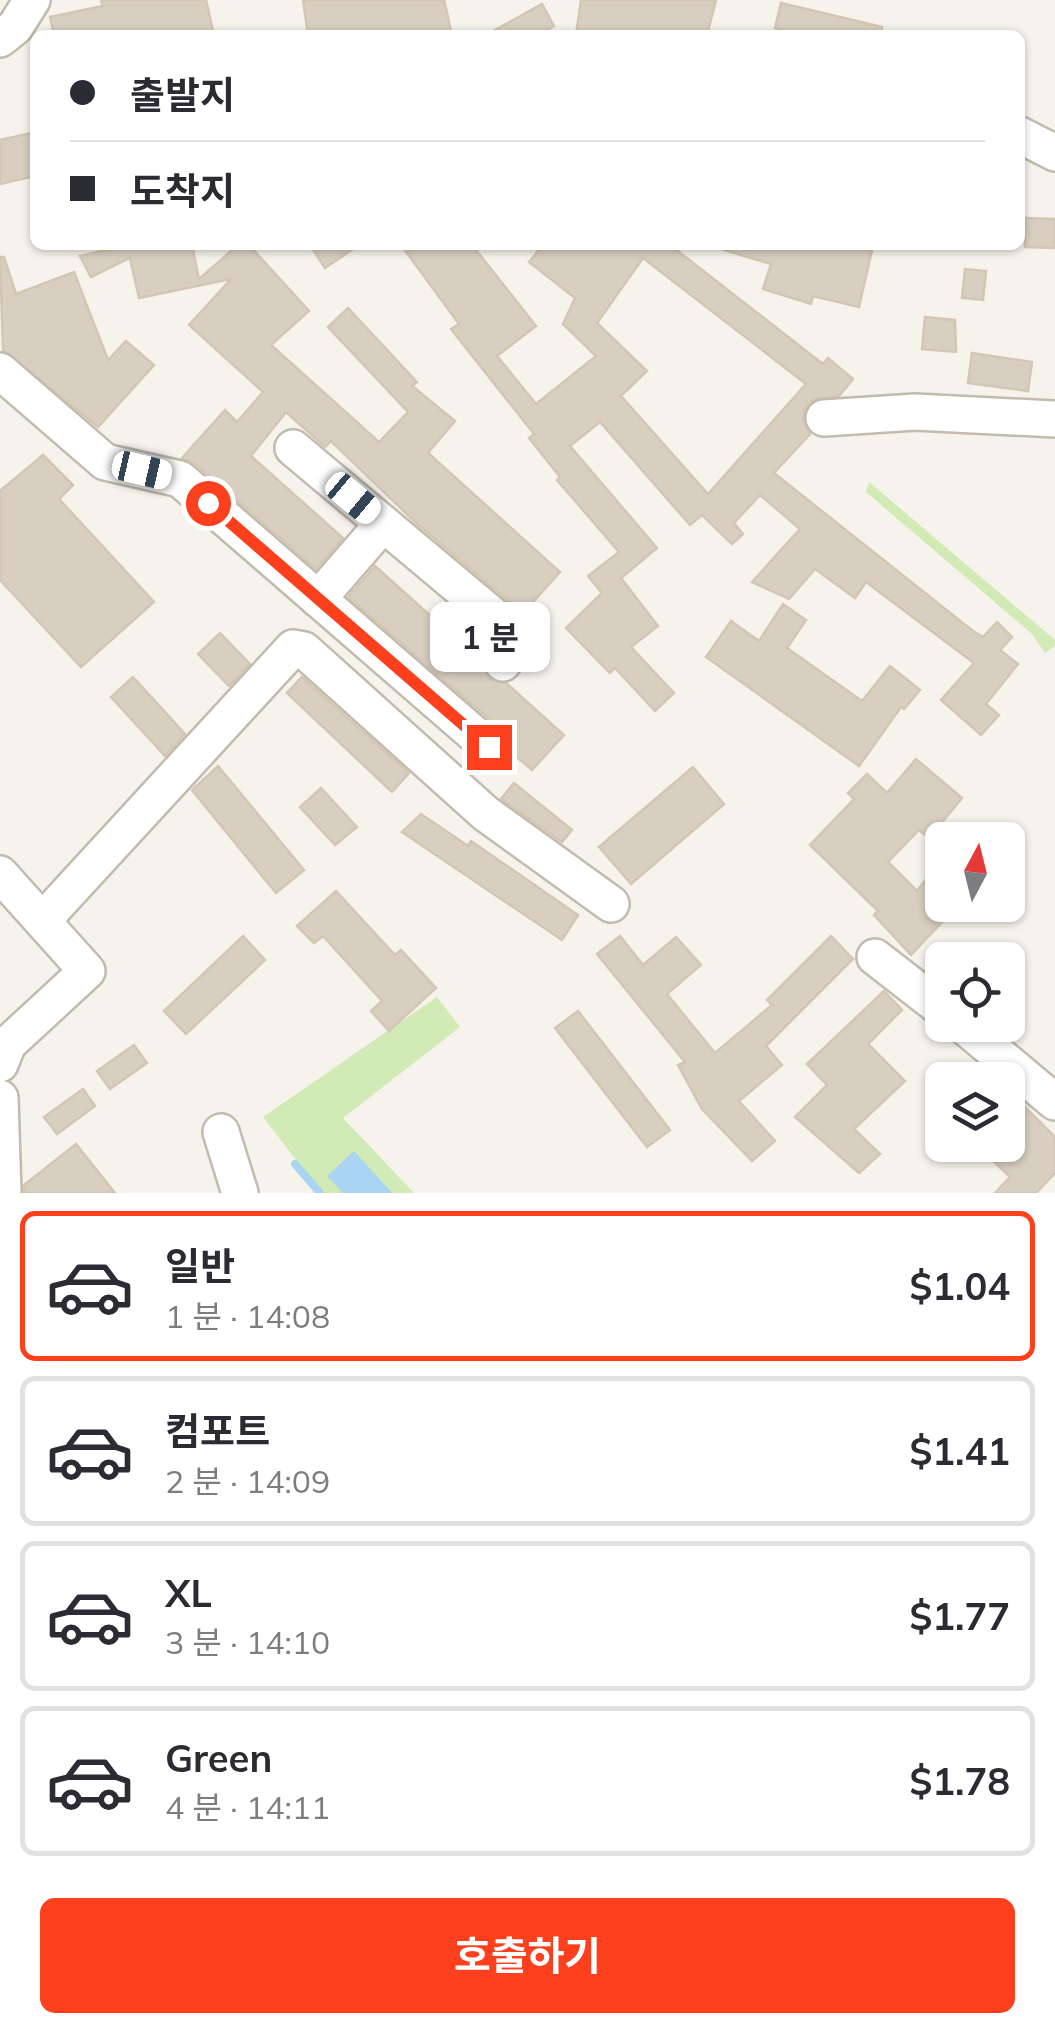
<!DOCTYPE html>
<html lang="ko">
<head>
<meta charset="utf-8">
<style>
	:root { --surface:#fff; --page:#f7f7f7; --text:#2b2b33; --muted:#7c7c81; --line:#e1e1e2; --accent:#fc3f1d }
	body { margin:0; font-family:Mulish,"Noto Sans KR",sans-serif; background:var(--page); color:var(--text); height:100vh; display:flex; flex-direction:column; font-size:38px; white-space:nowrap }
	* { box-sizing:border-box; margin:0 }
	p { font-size:32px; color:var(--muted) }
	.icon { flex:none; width:55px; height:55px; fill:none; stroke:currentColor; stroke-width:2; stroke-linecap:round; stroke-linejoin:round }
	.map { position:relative; height:1193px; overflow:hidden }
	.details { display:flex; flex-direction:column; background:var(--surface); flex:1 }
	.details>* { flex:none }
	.hud { position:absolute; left:30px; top:30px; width:995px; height:220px; border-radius:15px; box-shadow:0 2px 8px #0004; display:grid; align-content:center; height:220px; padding:0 40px; background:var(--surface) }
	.needle { width:65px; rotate:7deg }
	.buttons { position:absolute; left:925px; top:822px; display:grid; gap:20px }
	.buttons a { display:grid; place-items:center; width:100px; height:100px; border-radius:15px; background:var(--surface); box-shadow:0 2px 8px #0004; font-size:50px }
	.end { position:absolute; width:45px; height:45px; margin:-22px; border:12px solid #fc3f1d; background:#fff; box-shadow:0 0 0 5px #fff }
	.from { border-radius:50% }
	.bubble { position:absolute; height:70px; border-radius:15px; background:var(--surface); box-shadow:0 2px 8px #0004; font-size:32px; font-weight:700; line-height:70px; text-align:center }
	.car { position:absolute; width:30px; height:60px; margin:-30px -15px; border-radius:12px; box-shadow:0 0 8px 2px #0007; background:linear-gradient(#fff 24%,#345 0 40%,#fff 0 76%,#345 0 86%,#fff 0) }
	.hud b { display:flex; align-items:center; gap:35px; height:95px; font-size:38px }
	.hud b+b { border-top:2px solid var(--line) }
	.hud i { width:25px; height:25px; background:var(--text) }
	ul { padding:18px 0 0; list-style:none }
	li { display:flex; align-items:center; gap:30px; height:150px; margin:0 20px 15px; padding:0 20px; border:5px solid var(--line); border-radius:15px }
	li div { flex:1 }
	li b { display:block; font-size:38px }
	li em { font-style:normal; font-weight:700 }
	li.selected { border-color:var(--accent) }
	li>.icon { width:90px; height:90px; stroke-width:1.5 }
	.action { display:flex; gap:20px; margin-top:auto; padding:20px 40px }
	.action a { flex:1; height:115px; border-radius:15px; background:var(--accent); color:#fff; font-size:40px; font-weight:700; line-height:115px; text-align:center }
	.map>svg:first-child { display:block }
	.green { fill:#d2eab5 }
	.water { fill:#a9d4f2 }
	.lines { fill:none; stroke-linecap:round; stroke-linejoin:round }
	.stream { stroke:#a9d4f2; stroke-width:8 }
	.building { fill:#d8cfc1; stroke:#d3c7b4; stroke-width:2.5; fill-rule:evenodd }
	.minor-casing { stroke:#c2bbae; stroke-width:40 }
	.minor { stroke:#fff; stroke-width:35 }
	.route { stroke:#fc3f1d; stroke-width:12 }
</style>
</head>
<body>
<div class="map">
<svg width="1055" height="1193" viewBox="0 0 1055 1193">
	<rect width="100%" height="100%" fill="#f6f3ec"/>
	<!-- green -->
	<g class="green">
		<path d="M869,482L1055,640V646L1045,653L1032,634L866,492Z"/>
		<path d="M437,997L460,1027L343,1118L414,1193H322L263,1117Z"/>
	</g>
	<!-- water -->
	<path class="water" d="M354,1151L392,1193H343L327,1176Z"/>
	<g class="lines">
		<!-- stream -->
		<path class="stream" d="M295,1164L320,1193"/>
	</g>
	<!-- building -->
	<g class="building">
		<path d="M101,0H206L214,35H54L50,17L103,6Z"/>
		<path d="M303,0H444L452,35H308Z"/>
		<path d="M581,0H716L707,35H576Z"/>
		<path d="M781,3L882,27L881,35H804L775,28Z"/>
		<path d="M542,4L554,26L537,35H486Z"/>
		<path d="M35,132V176L0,184V140Z"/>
		<path d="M1025,218L1055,219V248L1025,247Z"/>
		<path d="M127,245H192L199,279L238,245H249L309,311L271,345L379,442L408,412L328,327L348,308L417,382L412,386L455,421L428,453L560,572L523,613L416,523L331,441L325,447L286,412L251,456L343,538L316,569L194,463L182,458L225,410L237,422L263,392L189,325L231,279L139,298L130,258L91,277L80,256Z"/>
		<path d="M310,245H359L325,268Z"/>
		<path d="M401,245H472L536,326L497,356L536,404L596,356L563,324L575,298L529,262L543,245H670L823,364L828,358L853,379L839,396L813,400L805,408L803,420L810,434L774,473L973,631L983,637L997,622L1012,637L1000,650L1018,664L986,704L999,715L981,735L941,700L974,663L866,582L855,598L815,569L789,599L752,582L800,529L760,495L734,523L743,534L732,544L702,515L690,525L600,422L570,446L657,548L621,578L658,626L631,647L674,693L655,711L615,668L610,673L566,628L602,593L588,576L619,552L557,480L560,477L529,438L534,434L451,329L459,324ZM643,258L806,384L708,494L621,396L647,371L597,323Z"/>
		<path d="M725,245H844L872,250L859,307L813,296L811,304L763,289L771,264L724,250Z"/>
		<path d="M0,257H4L16,294L74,272L108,360L126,341L154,365L98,427L3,350Z"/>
		<path d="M965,269L986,271L983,300L962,298Z"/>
		<path d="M925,317L955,320L956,352L922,349Z"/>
		<path d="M972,353L1032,362L1028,391L968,383Z"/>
		<path d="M43,455L73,485L59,499L154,602L81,667L0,580V491Z"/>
		<path d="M375,566L482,662L490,679L506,683L564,735L532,770L510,751L503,731L348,597Z"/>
		<path d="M783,604L806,620L787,648L862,701L890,666L920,690L904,709L901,707L859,766L706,657L731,621L759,641Z"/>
		<path d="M220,633L250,664L229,686L198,654Z"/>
		<path d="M133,677L185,734L165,756L111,697Z"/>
		<path d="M302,677L409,773L392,792L287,693Z"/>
		<path d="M916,759L962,798L929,838L919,830L888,862L917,891L942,859V893L929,910L942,922L911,955L874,915L878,911L810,845L854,799L848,793L867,774L887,793Z"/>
		<path d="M218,766L304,870L276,893L192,790Z"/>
		<path d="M693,767L724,804L631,884L599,847Z"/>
		<path d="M514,783L572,830L562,842L501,799Z"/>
		<path d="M321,788L357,827L335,845L300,807Z"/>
		<path d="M421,814L468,846L471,841L578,915L562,940L402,832Z"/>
		<path d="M336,891L395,955L401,950L436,988L389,1031L371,1011L382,1001L323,936L314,943L297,926Z"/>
		<path d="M243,936L265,960L186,1034L164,1011Z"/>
		<path d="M620,936L643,965L676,937L701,965L667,994L715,1053L772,1005L767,1000L831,936L853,959L766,1046L782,1065L739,1101L775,1141L752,1161L702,1109L678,1065L685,1062L597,954Z"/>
		<path d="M884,991L902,1010L868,1044L905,1081L854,1129L880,1154L859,1173L795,1117L827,1085L807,1064Z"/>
		<path d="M578,1011L670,1130L647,1147L555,1028Z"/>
		<path d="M134,1045L147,1063L110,1089L97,1071Z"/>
		<path d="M83,1089L95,1106L57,1134L44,1117Z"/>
		<path d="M1018,1100L1055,1137V1173L1036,1193H995L1010,1177L977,1145H1008V1111Z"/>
		<path d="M76,1144L115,1193H24V1185Z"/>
	</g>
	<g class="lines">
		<defs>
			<g id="minor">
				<path d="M0,39L15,27L32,0"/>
				<path d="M1020,135L1055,153"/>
				<path d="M0,371L105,462L180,479L489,747"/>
				<path d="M824,418L915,412L1055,419"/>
				<path d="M293,448L521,639L503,663"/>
				<path d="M318,599L383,524"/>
				<path d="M0,874L87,971L8,1044L0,1064"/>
				<path d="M43,920L293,648L304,650L485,813L611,904"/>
				<path d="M875,957L942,1009"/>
				<path d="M963,1025L1055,1102"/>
				<path d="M0,1098L3,1193"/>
				<path d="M221,1132L240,1193"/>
			</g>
		</defs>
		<!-- minor casing -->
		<use href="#minor" class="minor-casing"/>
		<!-- minor -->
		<use href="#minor" class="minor"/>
	</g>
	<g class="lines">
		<!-- route -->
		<path class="route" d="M208,503L489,747"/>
	</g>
</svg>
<div class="buttons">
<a><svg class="needle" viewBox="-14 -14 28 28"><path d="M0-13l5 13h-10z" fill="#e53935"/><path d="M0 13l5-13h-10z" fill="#7c7c81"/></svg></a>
<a><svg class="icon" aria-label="locate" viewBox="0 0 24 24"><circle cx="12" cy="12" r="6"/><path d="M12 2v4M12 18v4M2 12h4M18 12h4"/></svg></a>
<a><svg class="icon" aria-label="layers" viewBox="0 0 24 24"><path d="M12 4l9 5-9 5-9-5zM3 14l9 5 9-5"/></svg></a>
</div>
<i class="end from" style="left:208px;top:503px"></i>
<i class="end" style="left:489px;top:747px"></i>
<div class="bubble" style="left:430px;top:602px;width:120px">1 분</div>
<i class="car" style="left:142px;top:470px;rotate:103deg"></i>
<i class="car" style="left:353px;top:498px;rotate:130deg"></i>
<div class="hud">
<b><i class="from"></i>출발지</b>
<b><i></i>도착지</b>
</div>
</div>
<section class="details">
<ul>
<li class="selected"><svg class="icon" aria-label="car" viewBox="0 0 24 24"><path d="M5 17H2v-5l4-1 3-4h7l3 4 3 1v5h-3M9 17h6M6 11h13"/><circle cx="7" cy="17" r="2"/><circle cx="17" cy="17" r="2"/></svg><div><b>일반</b><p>1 분 · 14:08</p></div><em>$1.04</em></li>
<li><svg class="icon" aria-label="car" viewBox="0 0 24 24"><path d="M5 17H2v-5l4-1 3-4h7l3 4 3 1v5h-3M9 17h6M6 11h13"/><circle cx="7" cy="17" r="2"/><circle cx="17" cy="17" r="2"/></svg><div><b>컴포트</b><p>2 분 · 14:09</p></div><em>$1.41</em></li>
<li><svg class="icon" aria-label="car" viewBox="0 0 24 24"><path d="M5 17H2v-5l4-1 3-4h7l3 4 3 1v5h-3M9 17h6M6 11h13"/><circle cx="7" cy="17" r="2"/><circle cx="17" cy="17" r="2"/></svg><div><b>XL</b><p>3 분 · 14:10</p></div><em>$1.77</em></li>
<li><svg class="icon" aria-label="car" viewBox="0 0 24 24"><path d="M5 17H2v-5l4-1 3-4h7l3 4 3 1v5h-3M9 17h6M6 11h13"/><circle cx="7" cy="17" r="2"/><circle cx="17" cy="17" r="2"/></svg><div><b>Green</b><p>4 분 · 14:11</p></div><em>$1.78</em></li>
</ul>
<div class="action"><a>호출하기</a></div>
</section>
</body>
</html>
